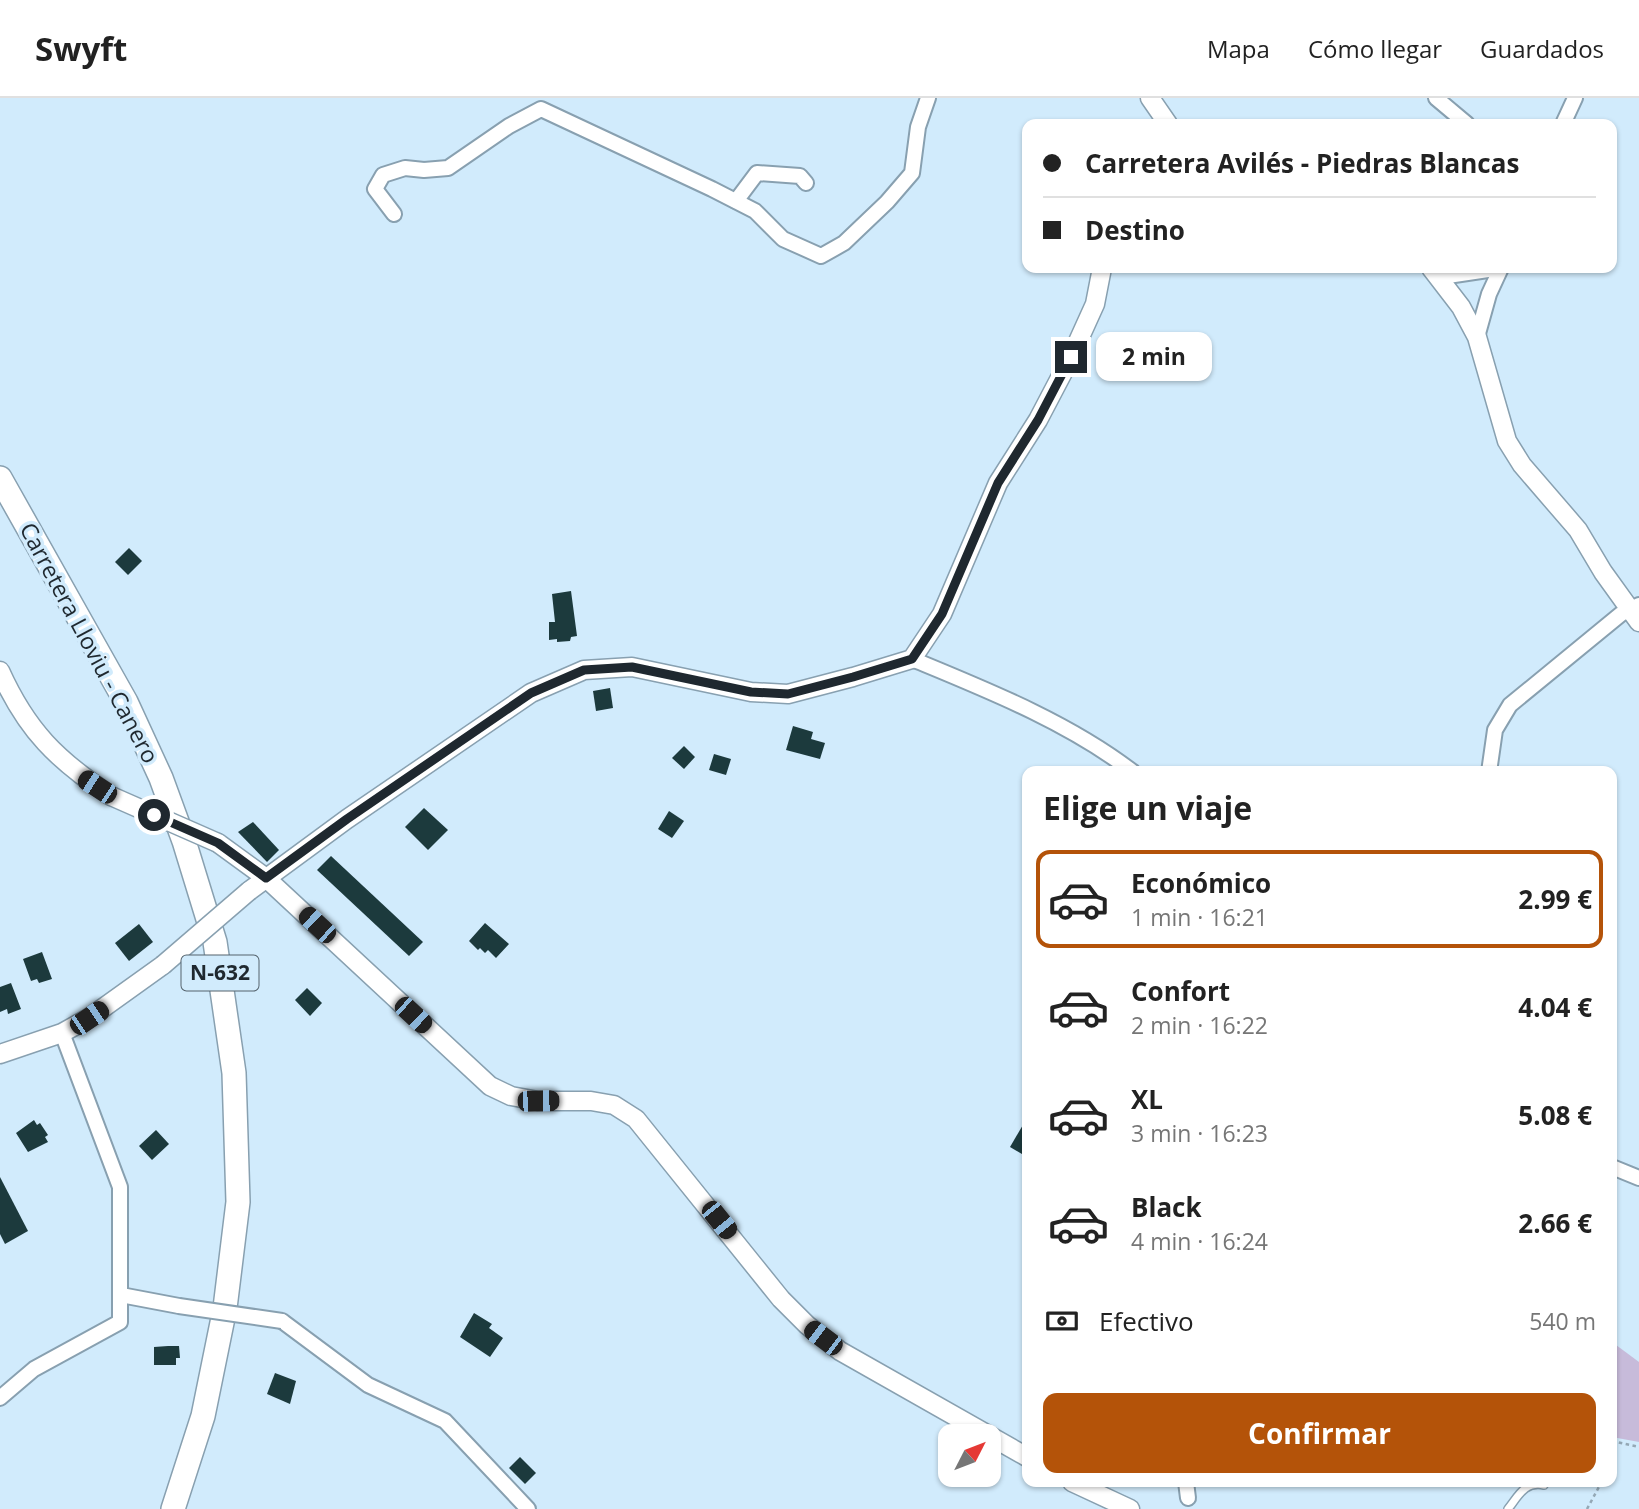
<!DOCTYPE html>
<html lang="es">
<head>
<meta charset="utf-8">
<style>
	:root { --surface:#fff; --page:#f6f6f6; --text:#222; --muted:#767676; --line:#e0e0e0; --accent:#b45309 }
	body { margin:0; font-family:"Open Sans",sans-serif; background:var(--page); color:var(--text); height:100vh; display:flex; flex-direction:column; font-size:26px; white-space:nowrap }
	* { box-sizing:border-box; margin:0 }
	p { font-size:23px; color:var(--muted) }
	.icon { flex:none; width:38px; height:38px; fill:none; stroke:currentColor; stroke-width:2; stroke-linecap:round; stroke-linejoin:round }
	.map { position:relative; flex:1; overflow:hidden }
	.side { position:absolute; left:1022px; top:668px; width:595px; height:721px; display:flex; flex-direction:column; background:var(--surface); border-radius:14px; box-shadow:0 2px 5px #0004 }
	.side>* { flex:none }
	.banner { position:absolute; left:1022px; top:21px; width:595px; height:154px; border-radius:14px; box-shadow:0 2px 5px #0004; display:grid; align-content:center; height:154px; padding:0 21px; background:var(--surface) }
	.needle { width:46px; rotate:48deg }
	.controls { position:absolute; left:938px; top:1326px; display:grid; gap:14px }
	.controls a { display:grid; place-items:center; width:63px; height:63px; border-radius:14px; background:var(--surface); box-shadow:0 2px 5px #0004; font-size:35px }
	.end { position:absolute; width:32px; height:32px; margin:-16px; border:9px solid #1f282f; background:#fff; box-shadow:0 0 0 4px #fff }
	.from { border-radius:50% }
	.bubble { position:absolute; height:49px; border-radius:14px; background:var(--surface); box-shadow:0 2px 5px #0004; font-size:23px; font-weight:700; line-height:49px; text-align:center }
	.car { position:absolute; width:21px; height:42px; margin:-21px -10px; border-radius:9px; box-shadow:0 0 5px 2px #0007; background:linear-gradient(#222 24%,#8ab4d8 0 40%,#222 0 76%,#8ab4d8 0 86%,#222 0) }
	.banner b { display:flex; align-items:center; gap:24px; height:66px; font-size:26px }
	.banner b+b { border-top:2px solid var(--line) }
	.banner i { width:18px; height:18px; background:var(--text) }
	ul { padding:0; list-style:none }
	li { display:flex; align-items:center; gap:21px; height:98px; margin:0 14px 10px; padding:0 7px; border:4px solid transparent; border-radius:14px }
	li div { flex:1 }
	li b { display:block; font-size:26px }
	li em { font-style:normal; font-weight:700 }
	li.selected { border-color:var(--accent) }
	li>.icon { width:63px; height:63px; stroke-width:1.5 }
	h2 { padding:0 21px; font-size:32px; line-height:84px }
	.pay { display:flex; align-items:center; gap:18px; height:77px; padding:0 21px; font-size:26px }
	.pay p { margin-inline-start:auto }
	.action { display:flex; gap:14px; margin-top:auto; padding:14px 21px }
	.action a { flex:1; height:80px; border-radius:14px; background:var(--accent); color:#fff; font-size:28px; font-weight:700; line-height:80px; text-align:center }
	header { display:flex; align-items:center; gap:42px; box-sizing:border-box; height:98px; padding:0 35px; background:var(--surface); border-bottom:2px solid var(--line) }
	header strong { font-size:33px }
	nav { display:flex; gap:38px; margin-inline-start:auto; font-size:24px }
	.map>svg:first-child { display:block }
	.green { fill:#c7bbda }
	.building { fill:#1c3a3d }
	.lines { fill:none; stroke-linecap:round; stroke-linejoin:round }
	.service-casing { stroke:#88a0b0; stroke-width:10 }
	.minor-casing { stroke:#88a0b0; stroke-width:18 }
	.tertiary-casing { stroke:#88a0b0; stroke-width:21 }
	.trunk-casing { stroke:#88a0b0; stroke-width:26 }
	.path { stroke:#94a8b5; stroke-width:2.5; stroke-dasharray:3.5 3.5; stroke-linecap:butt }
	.service { stroke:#fff; stroke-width:7 }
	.minor { stroke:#fff; stroke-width:14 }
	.tertiary { stroke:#fff; stroke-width:18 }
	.trunk { stroke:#fff; stroke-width:23 }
	.minor-bridge-casing { stroke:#88a0b0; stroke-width:18; stroke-linecap:butt }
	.tertiary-bridge-casing { stroke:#88a0b0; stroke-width:21; stroke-linecap:butt }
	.minor-bridge { stroke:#fff; stroke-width:14 }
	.tertiary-bridge { stroke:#fff; stroke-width:18 }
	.route { stroke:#1f282f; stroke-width:9 }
	.labels { text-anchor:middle; stroke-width:7; stroke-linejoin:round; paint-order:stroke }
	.shield { fill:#d1ebfc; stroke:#54626c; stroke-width:2 }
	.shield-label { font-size:21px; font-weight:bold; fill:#1f282f }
	.street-label { font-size:23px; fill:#1f282f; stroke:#d1ebfc }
</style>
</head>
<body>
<header>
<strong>Swyft</strong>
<nav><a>Mapa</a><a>Cómo llegar</a><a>Guardados</a></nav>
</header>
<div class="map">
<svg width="1639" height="1411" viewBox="0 0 1639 1411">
	<rect width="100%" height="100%" fill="#d1ebfc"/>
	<!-- green -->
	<path class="green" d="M1612,1244L1639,1264V1344L1612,1339Z"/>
	<!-- building -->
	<g class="building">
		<path d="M129,450L142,463L128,477L115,464Z"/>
		<path d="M571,493L577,538L571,539L570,543L557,544V541L549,542V524H555L552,496Z"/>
		<path d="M610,590L613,610L596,613L593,593Z"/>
		<path d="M793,628L813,634L811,641L825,645L820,661L786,652Z"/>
		<path d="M684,648L695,659L684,671L672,660Z"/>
		<path d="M714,656L731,661L726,677L709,672Z"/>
		<path d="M424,710L448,732L428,752L405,729Z"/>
		<path d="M669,713L684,723L672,740L658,731Z"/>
		<path d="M253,724L279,752L267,764L238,734Z"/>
		<path d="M331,758L423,844L409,858L317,772Z"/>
		<path d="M485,825L509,846L496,860L488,852L485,855L480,850L478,852L469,843Z"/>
		<path d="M139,826L153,844L129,863L115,845Z"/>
		<path d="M42,854L52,881L39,885L37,881L31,883L23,861Z"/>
		<path d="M11,885L21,911L8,916L7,911L0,914V889Z"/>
		<path d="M307,890L322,905L310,918L295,902Z"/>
		<path d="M1027,1020V1059L1010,1049Z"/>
		<path d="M34,1022L37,1027L40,1025L48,1037L45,1039L48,1044L28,1054L16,1035Z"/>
		<path d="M156,1032L169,1046L152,1062L139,1048Z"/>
		<path d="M0,1079L28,1133L5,1146L0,1136Z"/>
		<path d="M474,1215L492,1226L489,1230L503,1240L490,1259L460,1239Z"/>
		<path d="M168,1248H179L180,1260H176V1267H154V1249Z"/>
		<path d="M275,1275L296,1283L290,1306L267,1296Z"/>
		<path d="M520,1359L536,1375L525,1386L509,1370Z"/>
	</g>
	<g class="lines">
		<defs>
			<path id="service" d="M1508,1411C1519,1397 1525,1383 1544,1387"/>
			<g id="minor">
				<path d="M1436,0L1467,26"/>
				<path d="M1563,26L1575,0"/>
				<path d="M736,103L757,75L800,78L806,85"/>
				<path d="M394,116L375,91L383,77L405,70L424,72L448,70L509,28L541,11L712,91L755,113L783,141L821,158L844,145L887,104L912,75L918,29L928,0"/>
				<path d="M1441,179L1501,170"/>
				<path d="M1477,239L1489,196L1501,170"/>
				<path d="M912,561C987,592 1068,624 1133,674"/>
				<path d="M1489,674L1495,632L1510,607L1621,516L1639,507"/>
				<path d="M1612,1069L1639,1080"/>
				<path d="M121,1197L179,1208"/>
				<path d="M282,1223L368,1287L445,1323L528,1411"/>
				<path d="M0,1300L34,1271L120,1224V1089L62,935"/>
				<path d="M1186,1384L1188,1400"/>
			</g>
			<g id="tertiary">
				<path d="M1150,0L1168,26"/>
				<path d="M1431,170L1461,209L1477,239L1507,343L1522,367L1578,432L1603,474L1639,524"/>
				<path d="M0,573C27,633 57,662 111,698"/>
				<path d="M218,745L266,780L490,988L511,998L538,1003H591L614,1007L636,1021L781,1201L807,1227L840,1253L1027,1359"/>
				<path d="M249,793L347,721L531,595L584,572L632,569L751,594L788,596L853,579L912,561L942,516L998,385L1038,322L1071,259L1095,206L1102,170"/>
				<path d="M0,956L62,935L89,920L163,867"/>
				<path d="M1072,1384L1130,1411"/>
			</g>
			<path id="trunk" d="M0,380L126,604L161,680L184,743L215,844L234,975L238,1104L225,1210L203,1318L173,1411"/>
		</defs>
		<!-- service casing -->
		<use href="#service" class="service-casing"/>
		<!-- minor casing -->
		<use href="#minor" class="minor-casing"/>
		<!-- tertiary casing -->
		<use href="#tertiary" class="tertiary-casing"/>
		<!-- trunk casing -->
		<use href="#trunk" class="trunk-casing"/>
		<!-- path -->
		<g class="path">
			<path d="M1612,1343L1639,1349"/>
			<path d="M1587,1411L1600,1387L1595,1384"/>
		</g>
		<!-- service -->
		<use href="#service" class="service"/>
		<!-- minor -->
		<use href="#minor" class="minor"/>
		<!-- tertiary -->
		<use href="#tertiary" class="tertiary"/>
		<!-- trunk -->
		<use href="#trunk" class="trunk"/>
		<defs>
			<path id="minor-bridge" d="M179,1208L282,1223"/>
			<g id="tertiary-bridge">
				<path d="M111,698L218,745"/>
				<path d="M163,867L249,793"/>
			</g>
		</defs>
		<!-- minor-bridge casing -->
		<use href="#minor-bridge" class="minor-bridge-casing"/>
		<!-- tertiary-bridge casing -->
		<use href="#tertiary-bridge" class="tertiary-bridge-casing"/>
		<!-- minor-bridge -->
		<use href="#minor-bridge" class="minor-bridge"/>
		<!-- tertiary-bridge -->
		<use href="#tertiary-bridge" class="tertiary-bridge"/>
	</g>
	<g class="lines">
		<!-- route -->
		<path class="route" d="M154,717L218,745L266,780L347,721L531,595L584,572L632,569L751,594L788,596L853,579L912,561L942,516L998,385L1038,322L1071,259"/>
	</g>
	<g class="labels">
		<!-- shield labels -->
		<rect class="shield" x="181.5" y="857.5" width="77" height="35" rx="5"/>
		<g class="shield-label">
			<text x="220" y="882">N-632</text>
		</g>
		<!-- street labels -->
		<g class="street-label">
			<text transform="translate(89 545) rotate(62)" y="8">Carretera Lloviu - Canero</text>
		</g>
	</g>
</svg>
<div class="controls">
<a><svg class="needle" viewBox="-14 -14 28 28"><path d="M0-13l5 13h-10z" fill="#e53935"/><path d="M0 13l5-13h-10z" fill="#767676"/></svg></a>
</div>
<i class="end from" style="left:154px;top:717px"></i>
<i class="end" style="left:1071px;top:259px"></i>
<div class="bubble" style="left:1096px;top:234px;width:116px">2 min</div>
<i class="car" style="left:97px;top:689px;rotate:303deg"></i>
<i class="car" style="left:317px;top:827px;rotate:313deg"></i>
<i class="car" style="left:413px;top:917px;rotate:133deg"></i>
<i class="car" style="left:89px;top:920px;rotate:56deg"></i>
<i class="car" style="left:538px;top:1003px;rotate:89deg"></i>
<i class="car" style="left:719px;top:1122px;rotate:141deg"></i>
<i class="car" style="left:823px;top:1240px;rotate:307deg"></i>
<div class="banner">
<b><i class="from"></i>Carretera Avilés - Piedras Blancas</b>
<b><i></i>Destino</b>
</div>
<section class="side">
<h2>Elige un viaje</h2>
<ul>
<li class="selected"><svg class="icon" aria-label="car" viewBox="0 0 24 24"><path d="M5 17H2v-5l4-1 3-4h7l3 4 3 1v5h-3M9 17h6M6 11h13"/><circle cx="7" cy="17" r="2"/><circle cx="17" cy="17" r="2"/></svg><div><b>Económico</b><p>1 min · 16:21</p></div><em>2.99 €</em></li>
<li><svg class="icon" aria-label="car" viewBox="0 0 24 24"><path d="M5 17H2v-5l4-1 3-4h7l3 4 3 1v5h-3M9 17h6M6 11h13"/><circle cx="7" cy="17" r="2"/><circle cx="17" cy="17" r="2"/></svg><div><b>Confort</b><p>2 min · 16:22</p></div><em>4.04 €</em></li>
<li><svg class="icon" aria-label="car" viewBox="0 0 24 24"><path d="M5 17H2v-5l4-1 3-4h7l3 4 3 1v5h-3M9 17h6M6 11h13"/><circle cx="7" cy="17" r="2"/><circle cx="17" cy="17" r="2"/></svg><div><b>XL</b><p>3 min · 16:23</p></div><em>5.08 €</em></li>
<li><svg class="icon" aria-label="car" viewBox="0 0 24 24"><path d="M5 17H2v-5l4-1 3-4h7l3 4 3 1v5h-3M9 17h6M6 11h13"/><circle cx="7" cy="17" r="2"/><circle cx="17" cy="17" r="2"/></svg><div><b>Black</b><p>4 min · 16:24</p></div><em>2.66 €</em></li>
</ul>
<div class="pay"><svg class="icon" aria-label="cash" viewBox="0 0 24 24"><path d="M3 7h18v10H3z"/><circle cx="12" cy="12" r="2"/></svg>Efectivo<p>540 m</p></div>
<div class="action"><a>Confirmar</a></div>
</section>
</div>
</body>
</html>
